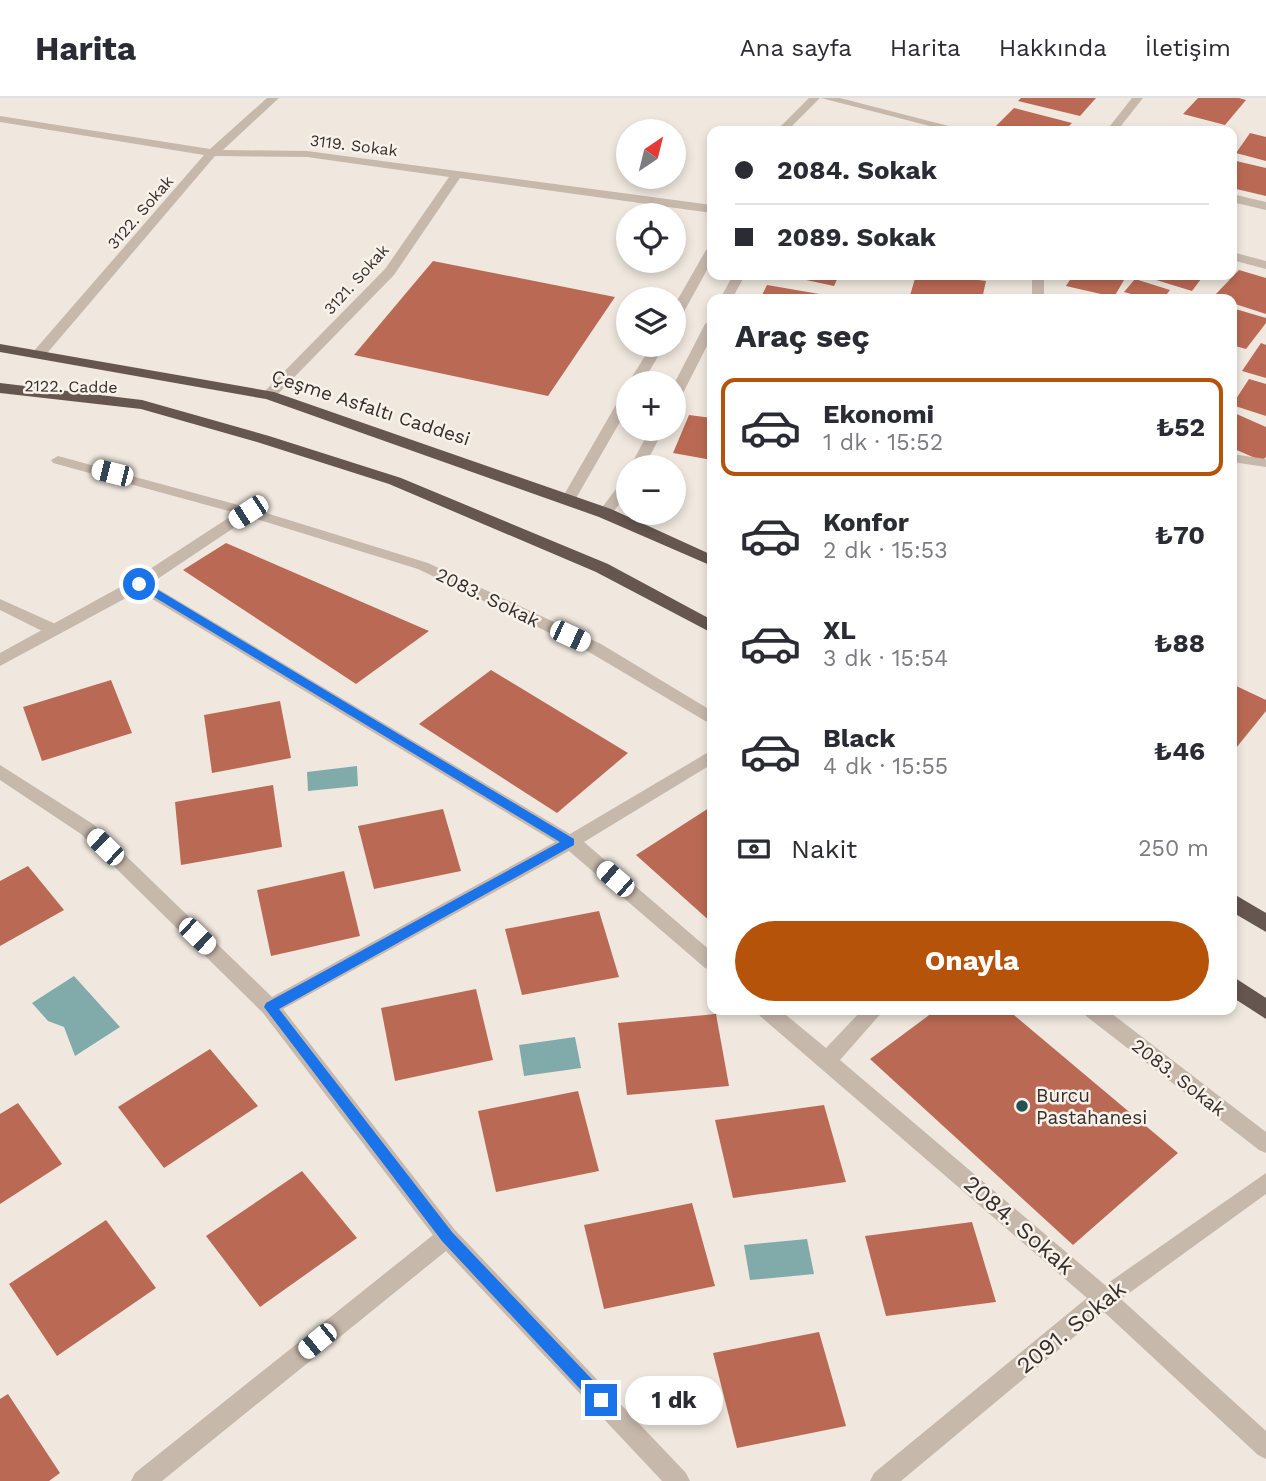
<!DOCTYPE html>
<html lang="tr">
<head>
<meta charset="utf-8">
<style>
	:root { --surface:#fff; --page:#f2f2f3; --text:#2b2b33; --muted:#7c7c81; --line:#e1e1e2; --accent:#b45309 }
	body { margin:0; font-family:"Work Sans",sans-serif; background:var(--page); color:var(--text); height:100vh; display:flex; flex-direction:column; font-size:26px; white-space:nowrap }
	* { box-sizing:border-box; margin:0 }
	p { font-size:23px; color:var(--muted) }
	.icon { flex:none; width:38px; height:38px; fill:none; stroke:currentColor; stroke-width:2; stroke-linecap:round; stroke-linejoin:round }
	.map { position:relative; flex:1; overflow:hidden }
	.sheet { position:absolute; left:707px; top:196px; width:530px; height:721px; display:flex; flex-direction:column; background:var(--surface); border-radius:14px; box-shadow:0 4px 10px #0003 }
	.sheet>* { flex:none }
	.guide { position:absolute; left:707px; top:28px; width:530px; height:154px; border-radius:14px; box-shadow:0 4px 10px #0003; display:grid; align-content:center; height:154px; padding:0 28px; background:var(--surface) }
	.needle { width:46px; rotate:35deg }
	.fabs { position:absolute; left:616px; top:21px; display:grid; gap:14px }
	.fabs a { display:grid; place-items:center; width:70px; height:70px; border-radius:50%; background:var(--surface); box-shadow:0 4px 10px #0003; font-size:35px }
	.end { position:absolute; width:32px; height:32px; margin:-16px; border:9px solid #1a73e8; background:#fff; box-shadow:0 0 0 4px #fff }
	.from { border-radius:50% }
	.bubble { position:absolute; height:49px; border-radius:24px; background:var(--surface); box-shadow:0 4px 10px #0003; font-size:23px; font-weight:700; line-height:49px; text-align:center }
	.car { position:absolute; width:21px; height:42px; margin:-21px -10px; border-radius:9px; box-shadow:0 0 5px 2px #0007; background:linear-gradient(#fff 24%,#345 0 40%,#fff 0 76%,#345 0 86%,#fff 0) }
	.guide b { display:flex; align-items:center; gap:24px; height:66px; font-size:26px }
	.guide b+b { border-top:2px solid var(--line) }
	.guide i { width:18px; height:18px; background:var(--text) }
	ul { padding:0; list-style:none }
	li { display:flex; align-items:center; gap:21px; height:98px; margin:0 14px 10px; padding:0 14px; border:4px solid transparent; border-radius:14px }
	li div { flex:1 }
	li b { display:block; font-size:26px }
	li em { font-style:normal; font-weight:700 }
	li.active { border-color:var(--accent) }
	li>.icon { width:63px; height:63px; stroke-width:1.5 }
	h2 { padding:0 28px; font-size:32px; line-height:84px }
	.pay { display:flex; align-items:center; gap:18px; height:77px; padding:0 28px; font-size:26px }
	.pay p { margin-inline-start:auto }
	.action { display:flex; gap:14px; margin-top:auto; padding:14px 28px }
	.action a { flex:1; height:80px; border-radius:42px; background:var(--accent); color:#fff; font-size:28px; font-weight:700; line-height:80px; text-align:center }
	header { display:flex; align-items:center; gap:42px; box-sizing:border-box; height:98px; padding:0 35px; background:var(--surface); border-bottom:2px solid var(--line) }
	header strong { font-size:33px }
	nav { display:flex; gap:38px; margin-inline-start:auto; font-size:24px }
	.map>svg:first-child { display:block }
	.water { fill:#81aaab }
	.building { fill:#ba6a54 }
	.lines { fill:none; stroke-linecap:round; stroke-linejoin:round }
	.service { fill:#c7b8ac; fill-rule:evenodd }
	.minor { fill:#c7b8ac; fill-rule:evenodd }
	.trunk { fill:#665650; fill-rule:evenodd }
	.route { fill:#1a73e8 }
	.poi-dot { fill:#245254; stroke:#f8f2eb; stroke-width:2.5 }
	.labels { text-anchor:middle; stroke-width:5; stroke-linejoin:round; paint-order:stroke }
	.far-street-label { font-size:16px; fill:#362e2a; stroke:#f8f2eb }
	.street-label { font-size:19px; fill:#362e2a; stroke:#f8f2eb }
	.poi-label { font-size:19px; fill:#362e2a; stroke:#f8f2eb; text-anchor:start }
	.near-street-label { font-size:23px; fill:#362e2a; stroke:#f8f2eb }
</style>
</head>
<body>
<header>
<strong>Harita</strong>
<nav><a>Ana sayfa</a><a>Harita</a><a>Hakkında</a><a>İletişim</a></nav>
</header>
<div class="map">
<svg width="1266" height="1383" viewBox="0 0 1266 1383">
	<rect width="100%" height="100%" fill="#f0e8df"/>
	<!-- water -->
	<g class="water">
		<path d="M357,668L358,688L308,693L307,674Z"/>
		<path d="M74,878L120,929L75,958L64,929L48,923L32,905Z"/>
		<path d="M575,939L581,970L524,978L519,947Z"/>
		<path d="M807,1141L814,1176L750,1182L744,1147Z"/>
	</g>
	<!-- building -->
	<g class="building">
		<path d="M1021,0H1096L1080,18L1018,3Z"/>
		<path d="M1198,0H1239L1246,2L1225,27L1183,16Z"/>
		<path d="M1014,10L1072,25L1064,33H1017L996,28Z"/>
		<path d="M1250,35L1266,39V63L1236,55Z"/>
		<path d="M1232,62L1266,70V98L1232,90Z"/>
		<path d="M433,163L615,199L548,298L354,257Z"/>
		<path d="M1239,172L1266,180V216L1232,205V201L1213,199Z"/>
		<path d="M783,177H839L834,188Z"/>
		<path d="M916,177H941L986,183L982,201H909Z"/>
		<path d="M1073,177H1127L1114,199L1066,188Z"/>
		<path d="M1140,177H1204L1192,193Z"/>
		<path d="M1135,181L1170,192L1163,201H1149L1124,194Z"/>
		<path d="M767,187L831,198L830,201H760Z"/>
		<path d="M1232,210L1266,220V225L1246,251L1232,247Z"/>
		<path d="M1261,245L1266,247V280L1242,273Z"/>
		<path d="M1249,281L1266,286V318L1232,307Z"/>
		<path d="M1232,314L1266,329V359L1262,363L1232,350Z"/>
		<path d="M689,317L712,320V362L673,355Z"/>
		<path d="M226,445L429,533L356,586L183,472Z"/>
		<path d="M491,572L628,655L557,715L419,626Z"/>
		<path d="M111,582L132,635L42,663L23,609Z"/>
		<path d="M1232,586L1266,602V613L1232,655Z"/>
		<path d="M280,603L291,660L212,675L204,617Z"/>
		<path d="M273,687L282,749L181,767L175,704Z"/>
		<path d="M712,708V825L636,757Z"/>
		<path d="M443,711L461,773L374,791L358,728Z"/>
		<path d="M28,768L64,812L0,848V783Z"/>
		<path d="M344,773L360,838L271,858L257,792Z"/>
		<path d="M599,813L619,879L522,897L505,831Z"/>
		<path d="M476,891L493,962L395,983L381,910Z"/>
		<path d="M936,912H1008L1178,1055L1073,1147L870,961Z"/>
		<path d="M716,916L729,988L627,997L618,925Z"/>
		<path d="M210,951L258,1008L164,1070L118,1009Z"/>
		<path d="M578,993L599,1073L496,1094L478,1013Z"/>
		<path d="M18,1005L62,1066L0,1106V1016Z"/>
		<path d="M824,1007L846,1084L733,1100L715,1022Z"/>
		<path d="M302,1073L357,1140L260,1209L206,1138Z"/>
		<path d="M692,1105L715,1188L604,1211L584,1127Z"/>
		<path d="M106,1122L156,1190L57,1258L9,1186Z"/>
		<path d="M972,1124L996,1204L886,1218L865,1138Z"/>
		<path d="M819,1234L846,1328L737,1350L713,1255Z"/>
		<path d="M8,1296L60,1375L49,1383H0V1301Z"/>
	</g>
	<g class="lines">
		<!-- service -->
		<path class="service" d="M0,501L60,528L62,532L60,536H48L0,512Z"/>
		<!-- minor -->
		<g class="minor">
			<path d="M267,0H279L223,52L307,53L712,107V115L460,80L394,177L274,300H264V294L385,171L449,79L307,59L215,58L43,260H33V254L204,57L0,24V18L210,51Z"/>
			<path d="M809,0H820L787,33H776Z"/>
			<path d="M821,0H840L968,33H949Z"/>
			<path d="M1132,0H1143L1117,33H1106Z"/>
			<path d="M1232,96L1266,104V112L1232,104Z"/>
			<path d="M712,148V163L681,219L674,223V208L706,152Z"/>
			<path d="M1232,154L1266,163V171L1232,162Z"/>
			<path d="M733,177H745L732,201H720Z"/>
			<rect x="1032" y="177" width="12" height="24"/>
			<path d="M712,222V238L681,299L674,303V286L705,226Z"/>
			<path d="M652,247H665L642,285H628Z"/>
			<path d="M628,294V310L575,402L568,407L563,405L561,402L621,298Z"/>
			<path d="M650,331H664L644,369H630Z"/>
			<path d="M1232,356L1266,361V369L1232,364Z"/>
			<path d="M58,358L253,411L428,465L601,546L712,613V627L589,554L418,471L250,419L150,486L570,736L712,652V666L584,744L712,854V873L705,870L569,753L283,911L455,1132L686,1375L690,1383H662L446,1153L162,1383H131L135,1375L433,1137L263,915L81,736L0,682V667L93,726L272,899L555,744L139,493L0,568V555L133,482L236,415L53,365L51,362Z"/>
			<path d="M628,381V395L610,418H600L598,415L600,412L623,382Z"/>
			<path d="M757,912H780L826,950L862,912H884L840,962L1105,1187L1266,1075V1096L1121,1201L1266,1333V1361L1258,1357L1104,1214L901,1383H870L874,1375L1087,1200L760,918Z"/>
			<path d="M1083,912H1107L1266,1034V1055L1259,1052L1086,918Z"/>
		</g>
		<!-- trunk -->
		<g class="trunk">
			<path d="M0,246L274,294L611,411L712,457V468L599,419L266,301L0,254Z"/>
			<path d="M0,285L142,302L269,338L401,380L608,466L712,522V535L596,474L389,386L257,344L141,311L0,295Z"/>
			<path d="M1232,795L1266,815V834L1232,814Z"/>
			<path d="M1232,878L1266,900V921L1232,899Z"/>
		</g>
	</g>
	<!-- route -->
	<path class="route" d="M136,483H143L574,741V747L279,911L452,1134L606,1296L608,1302L606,1307L601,1309L595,1307L442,1143L264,909L266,905L560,744L136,488Z"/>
	<!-- markers -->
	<circle class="poi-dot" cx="1022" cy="1008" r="7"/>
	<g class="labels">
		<!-- far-street labels -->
		<g class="far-street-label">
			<text transform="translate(354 47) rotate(7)" y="6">3119. Sokak</text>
			<text transform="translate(140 114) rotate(-49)" y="6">3122. Sokak</text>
			<text transform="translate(356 181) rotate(-48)" y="6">3121. Sokak</text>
			<text transform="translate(71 288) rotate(1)" y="6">2122. Cadde</text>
		</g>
		<!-- street labels -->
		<g class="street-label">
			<text transform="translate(371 309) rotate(18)" y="7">Çeşme Asfaltı Caddesi</text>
			<text transform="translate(488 499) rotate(26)" y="7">2083. Sokak</text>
			<text transform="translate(1179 979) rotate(38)" y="7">2083. Sokak</text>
		</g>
		<!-- poi labels -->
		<g class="poi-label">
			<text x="1036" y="1004">Burcu<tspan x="1036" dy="22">Pastahanesi</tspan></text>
		</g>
		<!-- near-street labels -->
		<g class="near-street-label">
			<text transform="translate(1019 1127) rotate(41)" y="8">2084. Sokak</text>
			<text transform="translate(1071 1229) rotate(-39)" y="8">2091. Sokak</text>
		</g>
	</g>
</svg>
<div class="fabs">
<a><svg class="needle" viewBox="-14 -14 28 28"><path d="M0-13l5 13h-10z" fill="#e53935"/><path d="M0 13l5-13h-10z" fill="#7c7c81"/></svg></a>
<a><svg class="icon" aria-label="locate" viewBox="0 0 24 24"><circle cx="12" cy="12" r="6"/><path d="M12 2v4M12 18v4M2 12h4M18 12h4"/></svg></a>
<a><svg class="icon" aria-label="layers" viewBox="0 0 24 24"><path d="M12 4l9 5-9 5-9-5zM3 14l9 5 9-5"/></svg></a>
<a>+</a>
<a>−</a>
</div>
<i class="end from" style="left:139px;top:486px"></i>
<i class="end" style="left:601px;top:1302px"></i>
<div class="bubble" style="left:625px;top:1278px;width:98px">1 dk</div>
<i class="car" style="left:112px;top:375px;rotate:284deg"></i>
<i class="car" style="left:248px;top:414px;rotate:237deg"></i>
<i class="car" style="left:570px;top:538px;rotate:115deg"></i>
<i class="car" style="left:105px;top:749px;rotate:314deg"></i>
<i class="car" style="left:615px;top:781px;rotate:311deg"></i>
<i class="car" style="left:197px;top:838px;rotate:134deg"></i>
<i class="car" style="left:317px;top:1243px;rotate:231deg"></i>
<div class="guide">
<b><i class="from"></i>2084. Sokak</b>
<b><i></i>2089. Sokak</b>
</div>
<section class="sheet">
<h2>Araç seç</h2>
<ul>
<li class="active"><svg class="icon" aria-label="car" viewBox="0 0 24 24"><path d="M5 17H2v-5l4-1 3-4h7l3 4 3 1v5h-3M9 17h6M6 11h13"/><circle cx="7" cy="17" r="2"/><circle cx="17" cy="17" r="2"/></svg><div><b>Ekonomi</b><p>1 dk · 15:52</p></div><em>₺52</em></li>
<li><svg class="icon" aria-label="car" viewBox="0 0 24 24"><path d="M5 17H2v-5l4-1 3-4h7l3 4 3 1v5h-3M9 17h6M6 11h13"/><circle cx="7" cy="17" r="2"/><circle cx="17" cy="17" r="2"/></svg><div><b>Konfor</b><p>2 dk · 15:53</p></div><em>₺70</em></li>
<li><svg class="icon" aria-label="car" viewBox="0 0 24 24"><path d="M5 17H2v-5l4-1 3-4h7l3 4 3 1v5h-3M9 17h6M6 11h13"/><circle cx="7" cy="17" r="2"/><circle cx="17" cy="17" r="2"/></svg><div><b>XL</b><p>3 dk · 15:54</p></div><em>₺88</em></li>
<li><svg class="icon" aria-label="car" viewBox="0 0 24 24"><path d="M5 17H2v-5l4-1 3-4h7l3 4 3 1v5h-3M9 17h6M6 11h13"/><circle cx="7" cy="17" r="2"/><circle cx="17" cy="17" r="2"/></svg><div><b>Black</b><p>4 dk · 15:55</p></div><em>₺46</em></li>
</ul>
<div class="pay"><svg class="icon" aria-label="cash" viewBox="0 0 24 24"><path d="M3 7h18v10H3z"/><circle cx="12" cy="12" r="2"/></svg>Nakit<p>250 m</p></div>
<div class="action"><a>Onayla</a></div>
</section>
</div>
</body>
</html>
